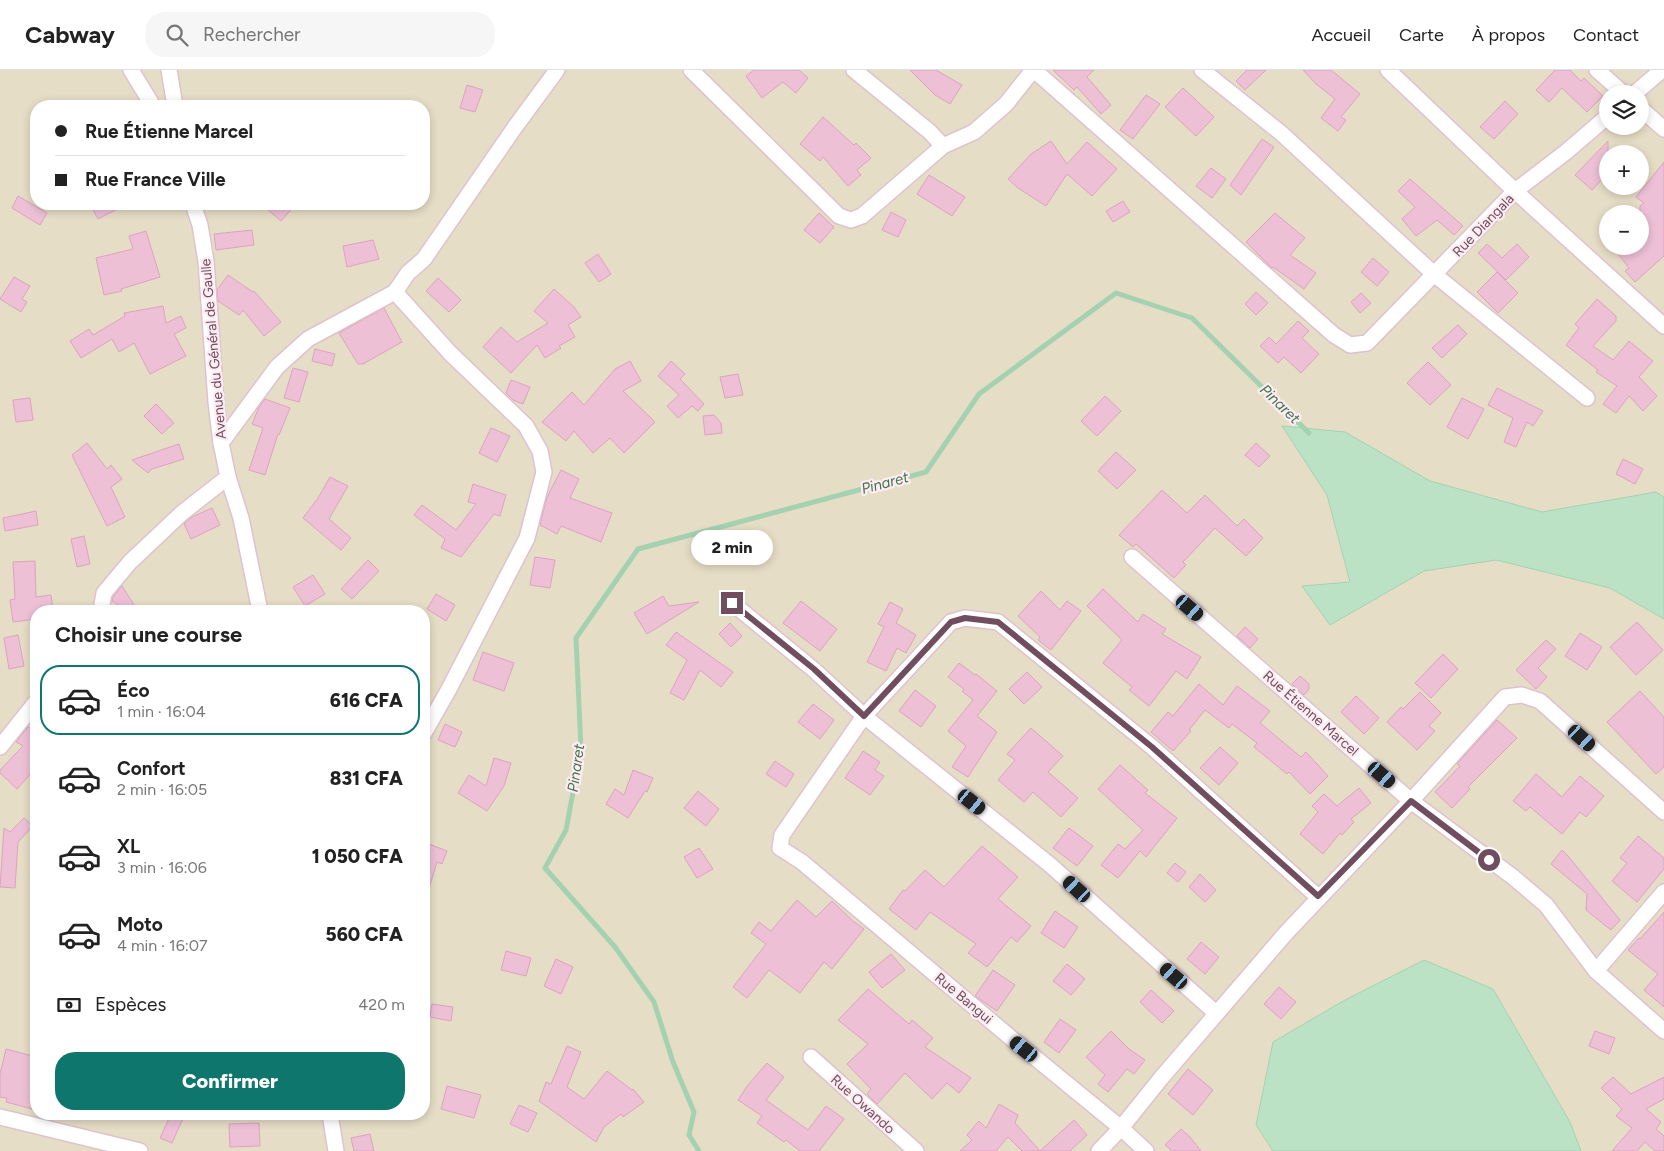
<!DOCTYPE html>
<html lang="fr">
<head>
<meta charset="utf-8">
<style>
	:root { --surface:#fff; --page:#f6f6f6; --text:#222; --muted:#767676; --line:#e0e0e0; --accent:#0f766e }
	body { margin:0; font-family:Figtree,sans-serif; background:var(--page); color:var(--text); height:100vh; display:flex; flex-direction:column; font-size:19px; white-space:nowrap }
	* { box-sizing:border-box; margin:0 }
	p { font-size:16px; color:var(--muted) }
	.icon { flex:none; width:28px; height:28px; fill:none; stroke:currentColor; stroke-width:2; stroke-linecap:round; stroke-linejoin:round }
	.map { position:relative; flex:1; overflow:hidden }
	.side { position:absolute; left:30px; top:535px; width:400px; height:515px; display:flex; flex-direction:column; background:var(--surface); border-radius:20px; box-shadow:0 2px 8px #0003 }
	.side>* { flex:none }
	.top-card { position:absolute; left:30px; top:30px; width:400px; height:110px; border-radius:20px; box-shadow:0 2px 8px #0003; display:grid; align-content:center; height:110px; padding:0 25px; background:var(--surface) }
	.fabs { position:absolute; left:1599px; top:15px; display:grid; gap:10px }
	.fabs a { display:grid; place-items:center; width:50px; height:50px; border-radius:50%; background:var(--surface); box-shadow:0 2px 8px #0003; font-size:25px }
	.end { position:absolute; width:22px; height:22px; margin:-11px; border:6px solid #714d60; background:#fff; box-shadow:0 0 0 2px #fff }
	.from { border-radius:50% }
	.bubble { position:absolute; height:35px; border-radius:18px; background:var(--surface); box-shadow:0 2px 8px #0003; font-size:16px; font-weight:800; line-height:35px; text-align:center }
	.car { position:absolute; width:15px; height:30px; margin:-15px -8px; border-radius:6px; box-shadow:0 0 4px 1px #0007; background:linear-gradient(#222 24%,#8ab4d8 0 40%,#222 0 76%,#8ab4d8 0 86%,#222 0) }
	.top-card b { display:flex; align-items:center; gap:18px; height:48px; font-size:19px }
	.top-card b+b { border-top:1px solid var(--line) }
	.top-card i { width:12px; height:12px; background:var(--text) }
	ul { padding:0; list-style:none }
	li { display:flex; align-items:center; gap:15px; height:70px; margin:0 10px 8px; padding:0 15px; border:2px solid transparent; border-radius:20px }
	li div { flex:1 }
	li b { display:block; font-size:19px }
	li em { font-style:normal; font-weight:800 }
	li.active { border-color:var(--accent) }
	li>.icon { width:45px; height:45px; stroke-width:1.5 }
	h2 { padding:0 25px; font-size:22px; line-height:60px }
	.pay { display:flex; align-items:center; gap:12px; height:55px; padding:0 25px; font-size:19px }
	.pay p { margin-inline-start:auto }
	.primary-button { display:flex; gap:10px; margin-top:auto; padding:10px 25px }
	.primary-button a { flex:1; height:58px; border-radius:20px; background:var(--accent); color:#fff; font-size:20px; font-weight:800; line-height:58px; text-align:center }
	header { display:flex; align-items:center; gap:30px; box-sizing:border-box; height:70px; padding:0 25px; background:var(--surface); border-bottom:1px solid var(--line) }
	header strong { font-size:24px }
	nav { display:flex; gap:28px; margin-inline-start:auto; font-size:18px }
	.search { width:350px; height:45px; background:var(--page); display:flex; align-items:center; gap:12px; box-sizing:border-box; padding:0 18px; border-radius:20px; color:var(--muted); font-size:19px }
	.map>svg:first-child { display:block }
	.green { fill:#e6ddc6; fill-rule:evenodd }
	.water { fill:#bce2c6; stroke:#a4d2b1 }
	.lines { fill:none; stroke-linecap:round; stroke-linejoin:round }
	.stream { stroke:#a4d2b1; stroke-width:5 }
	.building { fill:#edc0d6; stroke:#dea2c0 }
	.street-casing { stroke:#dec2ce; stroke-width:18 }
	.street { stroke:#fff; stroke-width:15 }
	.route { stroke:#714d60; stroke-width:6 }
	.labels { text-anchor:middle; stroke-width:4.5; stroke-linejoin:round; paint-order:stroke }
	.street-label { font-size:14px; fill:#714d60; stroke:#fdecf1 }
	.water-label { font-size:15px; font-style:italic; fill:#427551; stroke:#fdecf1 }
</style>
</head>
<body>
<header>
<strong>Cabway</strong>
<div class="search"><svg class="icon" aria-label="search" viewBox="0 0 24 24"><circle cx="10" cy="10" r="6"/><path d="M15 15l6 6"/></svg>Rechercher</div>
<nav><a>Accueil</a><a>Carte</a><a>À propos</a><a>Contact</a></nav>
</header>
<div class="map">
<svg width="1664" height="1081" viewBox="0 0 1664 1081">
	<rect width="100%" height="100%" fill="#fae6eb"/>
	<!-- green -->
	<path class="green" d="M0,0H1664V1081H0ZM1608,24H1640V56H1608ZM36,36H424V134H36ZM1608,84H1640V116H1608ZM1608,144H1640V176H1608ZM36,541H424V1044H36Z"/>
	<!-- water -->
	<g class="water">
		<path d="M1282,356L1345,362L1430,411L1542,442L1656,422L1664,427V549L1610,518L1496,490L1424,501L1330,555L1302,516L1350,512L1327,425Z"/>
		<path d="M1424,890L1493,919L1570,1052L1581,1081H1273L1256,1055L1273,972L1345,930Z"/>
	</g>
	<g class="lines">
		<!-- stream -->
		<path class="stream" d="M699,1081L689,1065L694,1042L673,992L654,932L615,877L545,798L566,760L581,679L576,568L638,479L926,402L979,324L1116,223L1192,248L1309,363"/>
	</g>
	<!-- building -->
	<g class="building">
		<path d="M754,0H799L808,8L796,23L783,12L762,28L746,6Z"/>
		<path d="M910,0H936L962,15L950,34L935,25Z"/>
		<path d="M1053,0H1094L1087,7L1111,35L1101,44L1077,17L1074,20Z"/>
		<path d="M1247,0H1266L1245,20L1236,11Z"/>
		<path d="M1303,0H1331L1360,24L1341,47L1346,50L1338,61L1321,48L1335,29L1316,14Z"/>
		<path d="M1555,0H1570L1581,11L1584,8L1603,26L1587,42L1562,18L1549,32L1536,20Z"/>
		<path d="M467,15L483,20L475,42L460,38Z"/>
		<path d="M1183,18L1214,47L1196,66L1165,37Z"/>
		<path d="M1146,25L1160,34L1133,69L1120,60Z"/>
		<path d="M1505,31L1518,44L1494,69L1480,57Z"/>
		<path d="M823,47L854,75L856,73L871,88L857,100L861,105L848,116L823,87L820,91L800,74Z"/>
		<path d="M1262,69L1274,77L1241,125L1230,115Z"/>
		<path d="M1051,71L1067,94L1087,72L1117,99L1092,126L1067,104L1046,136L1018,118L1008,109L1031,84Z"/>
		<path d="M1608,71V103L1592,120L1575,105Z"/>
		<path d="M1664,92V186L1635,212L1625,201L1629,198L1612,176H1640V136L1644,133L1636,127Z"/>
		<path d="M1211,98L1226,109L1212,128L1196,116Z"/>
		<path d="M929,105L965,127L952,146L917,124Z"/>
		<path d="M1410,109L1463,156L1454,165L1437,150L1416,166L1402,149L1415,137L1398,121Z"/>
		<path d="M18,126L47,143L40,155L12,138Z"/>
		<path d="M1123,131L1130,142L1113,152L1106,141Z"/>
		<path d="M90,134H127L98,149Z"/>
		<path d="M261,134H296L281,151Z"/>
		<path d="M891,142L906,150L898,167L882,160Z"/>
		<path d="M819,143L834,157L820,173L804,160Z"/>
		<path d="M1275,143L1305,168L1290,185L1316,203L1304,219L1273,197L1272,198L1246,172Z"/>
		<path d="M252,160L254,175L216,180L214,164Z"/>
		<path d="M146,161L160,207L121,219L122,221L104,225L96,188L133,179L129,166Z"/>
		<path d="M373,170L379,189L347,197L343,176Z"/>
		<path d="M1487,174L1502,188L1517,174L1529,187L1506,210L1478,183Z"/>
		<path d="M598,184L611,204L599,212L585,193Z"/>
		<path d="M1373,188L1389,202L1377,216L1361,202Z"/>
		<path d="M1497,202L1518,223L1498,243L1477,222Z"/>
		<path d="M228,205L253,222L254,221L281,252L264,266L243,240L239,245L218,231L217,220Z"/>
		<path d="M14,207L30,216L22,229L27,232L21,242L0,229Z"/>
		<path d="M438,208L461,230L449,242L426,221Z"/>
		<path d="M554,219L574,237L581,247L568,255L575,267L559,276L561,278L545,288L537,275L511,303L483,277L501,257L517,272L548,253L534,241Z"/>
		<path d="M1256,222L1268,233L1256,245L1245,234Z"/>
		<path d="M1361,223L1371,233L1360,243L1351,232Z"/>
		<path d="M1597,229L1616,246V251L1593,276L1613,290L1629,271L1653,291L1639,307L1657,326L1643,341L1629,326L1616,343L1603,334L1617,316L1596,302L1598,300L1566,275L1579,258L1575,254Z"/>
		<path d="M163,236L166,253L181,246L186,258L174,264L186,286L150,304L134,273L119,282L112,269L81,288L70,271L89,259L93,265L125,246L124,243Z"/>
		<path d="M384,238L402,272L363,294H358L339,263Z"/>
		<path d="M1298,251L1309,261L1302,268L1319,284L1301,303L1284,287L1278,293L1260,276L1269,267L1276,274Z"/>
		<path d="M1458,255L1467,264L1442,288L1432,278Z"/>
		<path d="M315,279L335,284L332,296L312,291Z"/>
		<path d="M630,291L641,311L623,321L655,352L624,383L610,368L593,383L574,361L566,371L542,352L572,322L584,335L615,299Z"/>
		<path d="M671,291L685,304L680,309L704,334L698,341L692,336L678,348L667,336L679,325L658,306Z"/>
		<path d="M1428,292L1451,315L1430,335L1407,313Z"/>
		<path d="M293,298L308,302L299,332L284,328Z"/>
		<path d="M738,304L743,325L725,328L720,307Z"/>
		<path d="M511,310L530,317L523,334L513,330L506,323Z"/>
		<path d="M1497,318L1543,341L1533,356L1527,352L1516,377L1504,372L1513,348L1488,335Z"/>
		<path d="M1105,326L1121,341L1097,366L1081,351Z"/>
		<path d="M30,328L33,350L16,352L13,330Z"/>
		<path d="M1462,328L1484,339L1468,369L1447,357Z"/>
		<path d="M265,329L290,338L279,365L278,364L265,405L249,400L263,358L252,354L259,337Z"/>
		<path d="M156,334L174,353L162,364L144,346Z"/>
		<path d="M714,345L721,353L722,363L705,365L703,346Z"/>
		<path d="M491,358L510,366L497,392L479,383Z"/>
		<path d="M87,373L107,399L111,395L122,409L111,417L125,447L107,456L72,385Z"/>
		<path d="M1256,373L1270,386L1259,397L1245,385Z"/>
		<path d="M179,374L184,389L152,399L148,403L132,390Z"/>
		<path d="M1116,382L1136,400L1117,419L1098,401Z"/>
		<path d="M1623,389L1643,399L1635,414L1616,404Z"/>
		<path d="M561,400L579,409L570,428L612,443L601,472L561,456L557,464L540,455L547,427Z"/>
		<path d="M330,407L348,416L329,449L351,468L341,480L303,448L318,428Z"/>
		<path d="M473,414L506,425L500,446L494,444L461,487L441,478L445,469L414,445L422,435L456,460L476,434L468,432Z"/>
		<path d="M1162,420L1187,443L1205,425L1237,456L1244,449L1263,468L1246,486L1215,458L1183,492L1186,495L1174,508L1136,474L1133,477L1119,465Z"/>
		<path d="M212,438L220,455L191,469L184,454L192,447Z"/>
		<path d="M36,441L38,455L5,461L3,448Z"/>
		<path d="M84,466L90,494L77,497L71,469Z"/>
		<path d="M535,487L555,490L550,518L530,515Z"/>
		<path d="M368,490L379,501L352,529L341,519Z"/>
		<path d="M35,491L36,527L51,525L53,541H36V549L13,552L10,530L15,529L13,492Z"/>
		<path d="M313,505L325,524L305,536L293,517Z"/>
		<path d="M122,516L138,541H127L112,531L113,527Z"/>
		<path d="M1103,519L1138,552L1143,544L1166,559L1162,564L1201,587L1187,609L1176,601L1149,636L1129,620L1132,617L1103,593L1122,570L1087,536Z"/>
		<path d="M1041,521L1060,540L1067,531L1081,541L1051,580L1038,570L1040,567L1018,546Z"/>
		<path d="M436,524L455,535L446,551L427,539Z"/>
		<path d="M663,526L669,536L699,532L647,564L634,543Z"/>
		<path d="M801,531L837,559L820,581L783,553Z"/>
		<path d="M890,532L903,539L896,553L916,565L906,583L897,578L886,601L867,592L884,557L878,554Z"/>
		<path d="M1637,552L1663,580L1636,605L1610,577Z"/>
		<path d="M730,553L742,566L731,577L719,564Z"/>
		<path d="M1245,557L1258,569L1250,578L1237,566Z"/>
		<path d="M676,562L733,602L721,617L700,600L684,630L670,623L687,590L666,575Z"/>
		<path d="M1580,563L1602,577L1587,600L1565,586Z"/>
		<path d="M18,565L24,596L9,599L4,568Z"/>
		<path d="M1546,570L1556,579L1538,598L1547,607L1536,619L1516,600Z"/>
		<path d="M483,582L514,593L504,621L473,610Z"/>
		<path d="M1443,584L1458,599L1431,628L1415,613Z"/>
		<path d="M959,593L975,605L976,604L997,621L977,646L997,662L968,707L952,697L966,676L948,661L973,630L962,621L964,619L948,607Z"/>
		<path d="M1027,602L1042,617L1024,634L1009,619Z"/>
		<path d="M1300,606L1309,614V619L1304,625L1292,614Z"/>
		<path d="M1199,614L1223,635L1237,616L1270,641L1260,653L1301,687L1306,682L1328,706L1310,724L1289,702L1287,704L1254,677L1257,673L1232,654L1229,658L1205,640L1189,660L1191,661L1173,681L1151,662L1168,642L1173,646Z"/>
		<path d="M915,620L936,636L921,657L899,641Z"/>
		<path d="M1640,621L1664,647V697L1656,704L1607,652Z"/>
		<path d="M1420,622L1441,643L1429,656L1435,661L1417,680L1387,652L1401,637L1403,639Z"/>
		<path d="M1356,626L1379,648L1364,664L1341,642Z"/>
		<path d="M813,634L834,650L820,669L798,652Z"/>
		<path d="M1497,650L1517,668L1468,717L1470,719L1452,738L1435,722L1460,696L1457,694Z"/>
		<path d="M445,654L462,662L455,677L438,670Z"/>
		<path d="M28,657L36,661V698L17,719L0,703V700L23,676L16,672Z"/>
		<path d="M1031,658L1063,686L1048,702L1078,728L1061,747L1033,722L1024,732L998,710L1015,690L1007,684Z"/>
		<path d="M1220,677L1238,693L1219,715L1200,698Z"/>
		<path d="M863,681L880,692L875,700L884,706L870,725L845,708Z"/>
		<path d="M494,688L511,693L504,716L487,741L458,723L469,705L486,716Z"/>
		<path d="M775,691L794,704L786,717L766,704Z"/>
		<path d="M1120,695L1148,720L1145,723L1177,748L1146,787L1140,781L1118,808L1101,795L1118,774L1125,779L1143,760L1098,719Z"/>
		<path d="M633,700L653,708L647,722L645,721L628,748L606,734L615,719L624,725Z"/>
		<path d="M1536,704L1562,727L1580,706L1604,726L1586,747L1580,742L1562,764L1530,737L1526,741L1513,731Z"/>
		<path d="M1359,718L1371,733L1351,749L1354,752L1342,765L1340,763L1323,784L1300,764L1318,742L1312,736L1324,724L1337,736Z"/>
		<path d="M698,721L719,739L706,756L684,738Z"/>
		<path d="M24,748L33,756L18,772L15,818L0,817L4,758L10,762Z"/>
		<path d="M1069,758L1093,776L1077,796L1053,778Z"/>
		<path d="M1638,766L1664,788V799L1637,832L1612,811L1627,793L1620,788Z"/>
		<path d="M424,772L447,781L442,794L437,792L427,825H424Z"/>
		<path d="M982,776L1018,807L998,829L1031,856L1017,872L1011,867L987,897L968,883L976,874L930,842L916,860L889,839L903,820L905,821L925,800L944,817Z"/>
		<path d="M699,778L713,799L697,808L684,787Z"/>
		<path d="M1562,780L1568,786L1620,850L1611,860L1586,840L1587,824L1551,794Z"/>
		<path d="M1175,793L1186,802L1178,812L1167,803Z"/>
		<path d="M1200,804L1216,820L1205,832L1189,817Z"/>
		<path d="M797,830L816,847L832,831L853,851L864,859L832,899L824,892L800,923L769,900L747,928L733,917L766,874L751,863L759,852L771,861Z"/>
		<path d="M1055,841L1078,857L1064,878L1041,863Z"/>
		<path d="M1664,842V937L1644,920L1658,904L1628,880L1639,868L1640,869Z"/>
		<path d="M1201,872L1219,887L1205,904L1187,889Z"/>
		<path d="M506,881L531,888L526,906L501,900Z"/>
		<path d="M891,884L905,900L882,918L869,902Z"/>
		<path d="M556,889L573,897L561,924L544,916Z"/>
		<path d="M1067,894L1085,909L1071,925L1053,911Z"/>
		<path d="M993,900L1015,915L997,941L975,926Z"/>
		<path d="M1279,917L1296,932L1281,949L1264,934Z"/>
		<path d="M868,919L909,954L912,950L933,968L925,977L971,1008L959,1023L947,1013L932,1029L905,1003L877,1034L867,1024L871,1019L847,994L868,974L838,950Z"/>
		<path d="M1151,920L1174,941L1162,953L1140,932Z"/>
		<path d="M432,934L453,937L451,951L430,947Z"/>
		<path d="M1060,949L1076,960L1059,983L1044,972Z"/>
		<path d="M1111,961L1129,979L1145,990L1134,1004L1127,999L1108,1022L1098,1014L1105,1005L1086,987Z"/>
		<path d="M1595,961L1615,968L1609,984L1589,976Z"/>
		<path d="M567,976L581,982L567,1017L584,1029L607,1001L632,1020L633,1019L644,1032L623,1047L621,1044L604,1057L596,1072L539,1031L546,1012L551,1014Z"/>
		<path d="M6,979L36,987V1040L6,1032L7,1028L0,1027V1004Z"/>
		<path d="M767,993L784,1007L766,1030L808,1060L826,1036L844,1049L819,1081H800L786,1070L784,1072L757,1053L762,1046L738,1030L748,1015Z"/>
		<path d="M1188,999L1213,1020L1193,1045L1168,1024Z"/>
		<path d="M1613,1007L1631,1024L1664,1007V1029L1646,1039L1661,1052L1656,1059L1664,1066V1081H1655L1645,1072L1637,1081H1612L1632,1058L1616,1046L1622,1039L1601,1018Z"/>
		<path d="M447,1016L481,1025L474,1048L441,1039Z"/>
		<path d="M999,1034L1018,1045L1015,1053L1040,1081L1074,1050L1087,1065L1070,1081H1022L1008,1067L996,1081H960L972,1070L967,1065L979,1051L986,1058Z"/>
		<path d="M519,1035L537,1043L528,1062L510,1054Z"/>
		<path d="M171,1044H185L172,1073L160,1068Z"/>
		<path d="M259,1053L260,1076L230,1077L229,1054Z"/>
		<path d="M1181,1059L1190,1067L1201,1081H1172L1165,1075Z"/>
		<path d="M370,1064L374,1081H354L351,1068Z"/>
	</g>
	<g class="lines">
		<defs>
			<g id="street">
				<path d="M131,0L153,36"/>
				<path d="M169,0L175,36"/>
				<path d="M691,0L839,146L851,150L862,146L943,76L974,62L1006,34L1033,0"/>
				<path d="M854,0L930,62L943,76"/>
				<path d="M1034,0L1334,265L1350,275L1367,273L1515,121L1566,82L1608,46"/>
				<path d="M1202,0L1281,63L1435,205L1587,328"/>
				<path d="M1388,0L1515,121L1664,256"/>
				<path d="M1597,0L1624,24"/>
				<path d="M1634,24L1662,0"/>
				<path d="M1640,38L1664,59"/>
				<path d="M193,134L200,155L206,191L216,332L221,373L228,407L241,448L260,541"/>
				<path d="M395,222L450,283L526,356L540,381L544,402L527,468L449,619L424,663"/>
				<path d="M221,373L277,297L308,269L395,222L408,203L424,189L515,57L557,0"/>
				<path d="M1132,487L1411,731L1513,807L1546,835L1596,901L1664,961"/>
				<path d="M732,533L813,599L864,646L1049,794L1216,943"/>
				<path d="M101,541L104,523L130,492L182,443L228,407"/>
				<path d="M0,677L36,632"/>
				<path d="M1596,901L1664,822"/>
				<path d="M811,987L916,1081"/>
				<path d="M330,1044L336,1081"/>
				<path d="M0,1047L140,1081"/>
				<path d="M1099,1081L1121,1058L1162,1007L1286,863L1411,731L1505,627L1522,625L1540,631L1664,742"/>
				<path d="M1146,1081L1121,1058L1011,968L802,792L780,778L782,765L864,646L951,552L965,548L998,552L1152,677L1318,827"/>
			</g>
		</defs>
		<!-- street casing -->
		<use href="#street" class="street-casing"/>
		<!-- street -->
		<use href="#street" class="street"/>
	</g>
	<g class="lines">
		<!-- route -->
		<path class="route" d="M732,533L814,599L864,646L951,552L965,548L998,552L1152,677L1318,826L1411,731L1489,790"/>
	</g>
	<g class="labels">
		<!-- street labels -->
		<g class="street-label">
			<text transform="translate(1483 155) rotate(-46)" y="5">Rue Diangala</text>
			<text transform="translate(213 279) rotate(-95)" y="5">Avenue du Général de Gaulle</text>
			<text transform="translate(1311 643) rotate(41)" y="5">Rue Étienne Marcel</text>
			<text transform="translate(964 928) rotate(40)" y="5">Rue Bangui</text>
			<text transform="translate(863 1034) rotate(42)" y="5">Rue Owando</text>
		</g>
		<!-- water labels -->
		<g class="water-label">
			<text transform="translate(1280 334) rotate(44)" y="5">Pinaret</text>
			<text transform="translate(885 413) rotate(-15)" y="5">Pinaret</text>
			<text transform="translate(576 698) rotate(-82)" y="5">Pinaret</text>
		</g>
	</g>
</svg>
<div class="fabs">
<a><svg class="icon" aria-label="layers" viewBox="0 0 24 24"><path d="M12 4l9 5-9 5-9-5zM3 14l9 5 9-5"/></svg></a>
<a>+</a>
<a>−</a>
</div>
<i class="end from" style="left:1489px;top:790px"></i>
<i class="end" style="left:732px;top:533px"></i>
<div class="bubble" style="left:691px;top:460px;width:82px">2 min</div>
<i class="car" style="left:1190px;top:538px;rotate:131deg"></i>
<i class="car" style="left:1582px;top:668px;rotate:132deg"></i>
<i class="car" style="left:1382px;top:705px;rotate:131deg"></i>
<i class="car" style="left:972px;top:732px;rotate:129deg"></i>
<i class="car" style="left:1077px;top:819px;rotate:312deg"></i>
<i class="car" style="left:1174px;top:906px;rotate:311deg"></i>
<i class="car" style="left:1024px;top:979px;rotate:309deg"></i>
<div class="top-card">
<b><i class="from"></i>Rue Étienne Marcel</b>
<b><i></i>Rue France Ville</b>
</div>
<section class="side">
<h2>Choisir une course</h2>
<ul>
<li class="active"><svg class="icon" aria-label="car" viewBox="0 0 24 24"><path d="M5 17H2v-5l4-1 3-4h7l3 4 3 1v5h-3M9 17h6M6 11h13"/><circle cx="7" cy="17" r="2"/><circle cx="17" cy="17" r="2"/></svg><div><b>Éco</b><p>1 min · 16:04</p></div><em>616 CFA</em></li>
<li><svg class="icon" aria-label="car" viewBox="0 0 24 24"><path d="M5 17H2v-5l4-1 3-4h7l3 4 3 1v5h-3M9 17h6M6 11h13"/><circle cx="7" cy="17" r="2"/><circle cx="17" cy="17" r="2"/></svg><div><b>Confort</b><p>2 min · 16:05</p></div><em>831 CFA</em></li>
<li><svg class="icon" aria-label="car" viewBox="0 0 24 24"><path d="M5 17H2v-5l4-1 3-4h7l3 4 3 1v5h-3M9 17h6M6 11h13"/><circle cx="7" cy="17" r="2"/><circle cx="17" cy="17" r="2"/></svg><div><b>XL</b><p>3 min · 16:06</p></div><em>1 050 CFA</em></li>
<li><svg class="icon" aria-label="car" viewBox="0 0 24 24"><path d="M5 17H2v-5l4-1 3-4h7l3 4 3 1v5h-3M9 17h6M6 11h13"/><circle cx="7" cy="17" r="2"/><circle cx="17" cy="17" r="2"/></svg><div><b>Moto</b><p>4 min · 16:07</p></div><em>560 CFA</em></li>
</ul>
<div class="pay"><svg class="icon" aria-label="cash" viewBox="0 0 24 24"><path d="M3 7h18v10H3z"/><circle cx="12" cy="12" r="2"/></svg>Espèces<p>420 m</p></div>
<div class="primary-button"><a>Confirmer</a></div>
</section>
</div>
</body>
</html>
